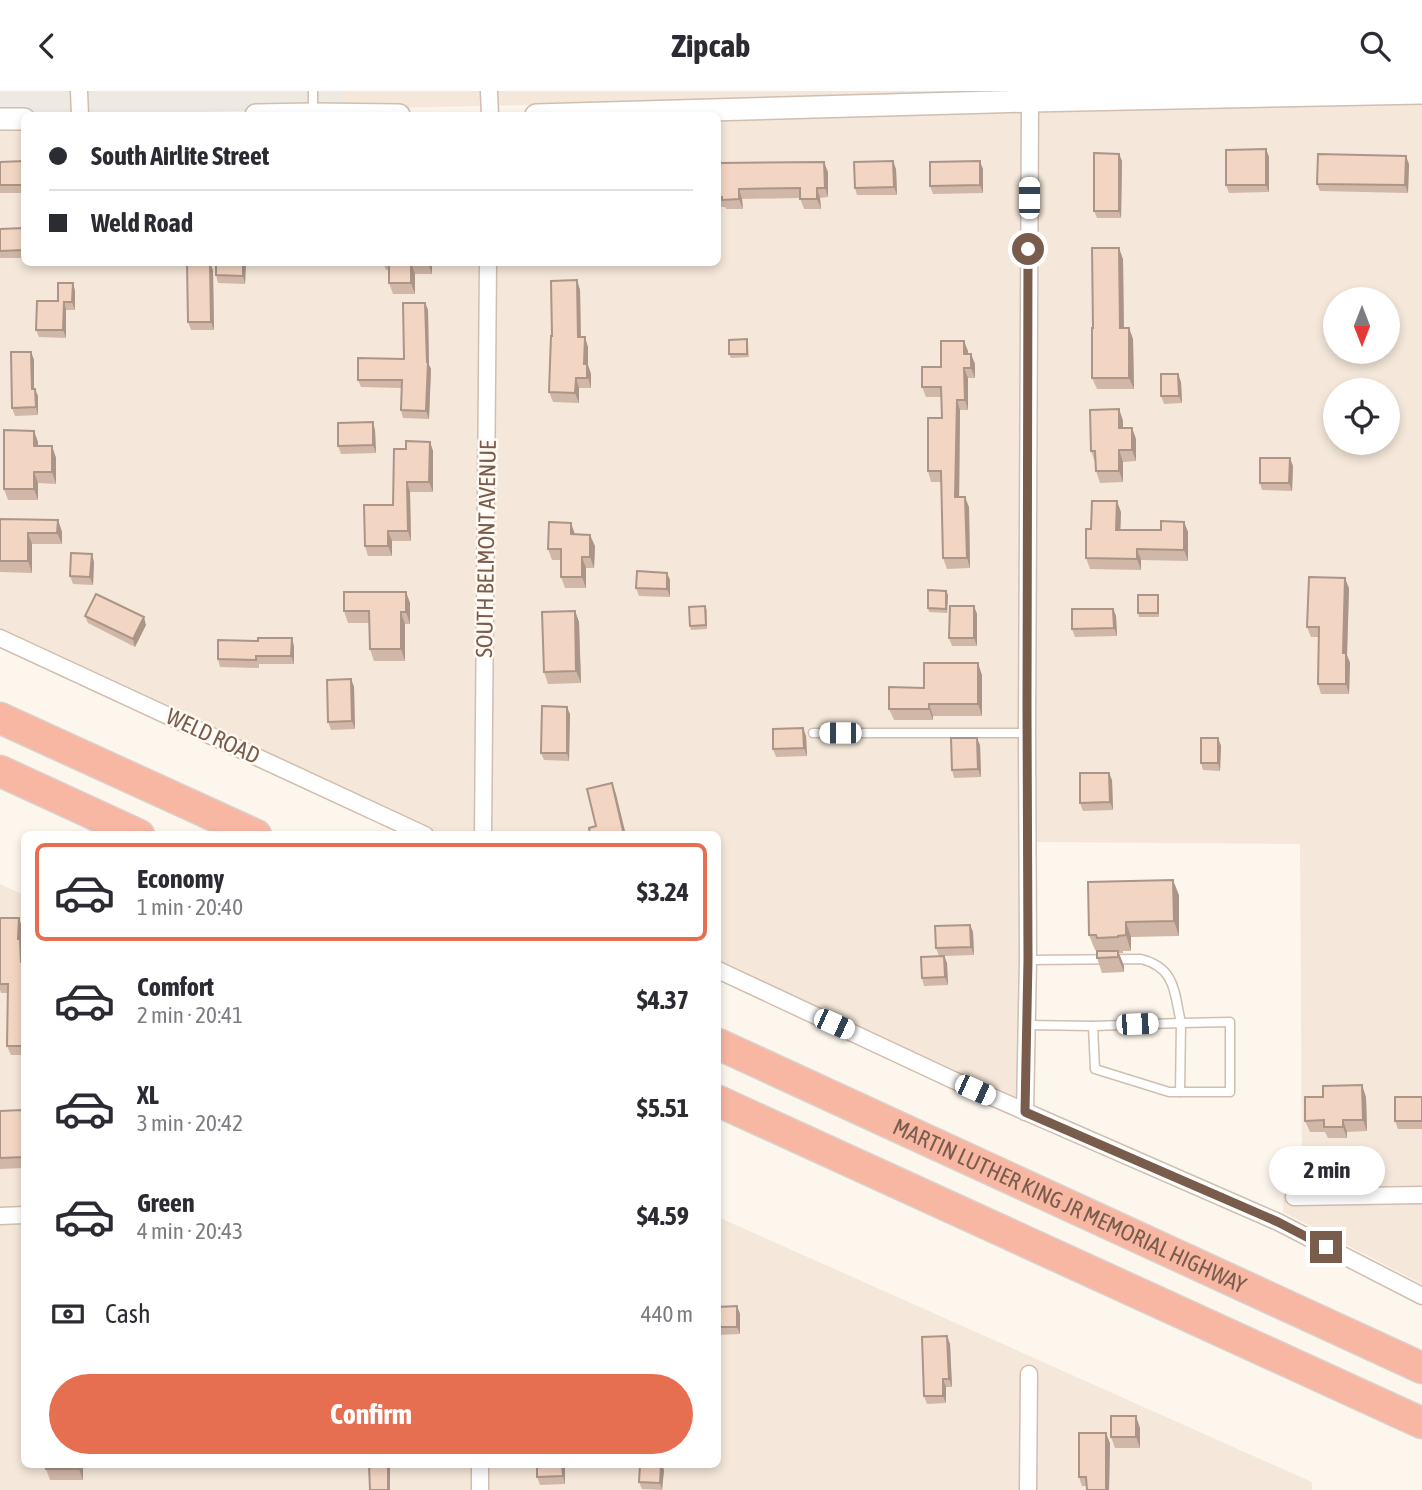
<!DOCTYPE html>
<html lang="en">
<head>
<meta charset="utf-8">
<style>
	:root { --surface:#fff; --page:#f2f2f3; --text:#2b2b33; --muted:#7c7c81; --line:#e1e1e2; --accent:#e76f51 }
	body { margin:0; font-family:"Asap Condensed",sans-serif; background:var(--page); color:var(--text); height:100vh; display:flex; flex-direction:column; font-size:26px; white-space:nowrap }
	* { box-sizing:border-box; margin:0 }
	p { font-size:23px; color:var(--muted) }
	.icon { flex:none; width:38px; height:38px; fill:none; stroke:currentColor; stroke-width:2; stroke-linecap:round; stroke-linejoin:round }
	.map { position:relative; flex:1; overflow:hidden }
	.sheet { position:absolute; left:21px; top:740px; width:700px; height:637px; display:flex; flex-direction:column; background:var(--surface); border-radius:10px; box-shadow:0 4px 10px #0003 }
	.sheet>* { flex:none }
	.banner { position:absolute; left:21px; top:21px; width:700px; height:154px; border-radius:10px; box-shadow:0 4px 10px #0003; display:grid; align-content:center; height:154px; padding:0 28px; background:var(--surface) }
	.needle { width:46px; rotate:180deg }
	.buttons { position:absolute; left:1323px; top:196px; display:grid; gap:14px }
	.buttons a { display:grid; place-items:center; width:77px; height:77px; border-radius:50%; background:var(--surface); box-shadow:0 4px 10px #0003; font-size:35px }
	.end { position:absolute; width:32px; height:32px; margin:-16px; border:9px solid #7a5c4d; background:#fff; box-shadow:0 0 0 4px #fff }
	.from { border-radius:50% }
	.bubble { position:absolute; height:49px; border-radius:24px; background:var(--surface); box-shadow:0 4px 10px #0003; font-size:23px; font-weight:700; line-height:49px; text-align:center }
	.car { position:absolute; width:21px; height:42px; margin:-21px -10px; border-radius:9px; box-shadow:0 0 5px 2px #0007; background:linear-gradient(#fff 24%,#345 0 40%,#fff 0 76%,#345 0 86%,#fff 0) }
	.banner b { display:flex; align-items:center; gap:24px; height:66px; font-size:26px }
	.banner b+b { border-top:2px solid var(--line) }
	.banner i { width:18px; height:18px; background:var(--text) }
	ul { padding:12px 0 0; list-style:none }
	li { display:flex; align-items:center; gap:21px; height:98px; margin:0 14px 10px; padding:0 14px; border:4px solid transparent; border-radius:10px }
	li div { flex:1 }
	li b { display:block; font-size:26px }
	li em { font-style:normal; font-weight:700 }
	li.current { border-color:var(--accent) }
	li>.icon { width:63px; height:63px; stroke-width:1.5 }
	.pay { display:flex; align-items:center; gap:18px; height:77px; padding:0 28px; font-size:26px }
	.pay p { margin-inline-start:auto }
	.primary-button { display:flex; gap:14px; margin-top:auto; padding:14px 28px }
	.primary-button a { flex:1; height:80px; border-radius:42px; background:var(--accent); color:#fff; font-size:28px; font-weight:700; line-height:80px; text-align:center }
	header { display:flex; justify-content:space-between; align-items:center; height:91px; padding:0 28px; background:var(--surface); font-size:32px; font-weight:700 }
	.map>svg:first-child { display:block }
	.residential { fill:#f5e8da; fill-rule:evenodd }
	.industrial { fill:#efe9e4 }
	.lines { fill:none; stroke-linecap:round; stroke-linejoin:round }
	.service-casing { stroke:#d1beb0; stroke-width:11 }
	.minor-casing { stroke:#d1beb0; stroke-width:19 }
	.tertiary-casing { stroke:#d1beb0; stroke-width:24 }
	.motorway-casing { stroke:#dad1cd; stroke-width:33 }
	.service { stroke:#fff; stroke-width:8 }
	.minor { stroke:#fff; stroke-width:16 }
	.tertiary { stroke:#fff; stroke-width:21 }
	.motorway { stroke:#f7b7a3; stroke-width:30 }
	.wall { fill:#d1b7a8 }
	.shaded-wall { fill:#aa9588 }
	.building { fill:#f3d5c3; stroke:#aa9588; stroke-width:2 }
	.route { stroke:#7a5c4d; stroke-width:9 }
	.labels { text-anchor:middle; stroke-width:5; stroke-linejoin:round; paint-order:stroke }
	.street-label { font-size:23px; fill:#7a5c4d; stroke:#fffaf3 }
</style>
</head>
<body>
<header><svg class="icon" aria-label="back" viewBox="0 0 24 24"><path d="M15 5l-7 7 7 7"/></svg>Zipcab<svg class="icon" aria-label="search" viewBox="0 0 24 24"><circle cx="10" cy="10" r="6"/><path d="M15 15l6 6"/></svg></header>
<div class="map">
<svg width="1422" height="1399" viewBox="0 0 1422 1399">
	<rect width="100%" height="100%" fill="#fdf6ec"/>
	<!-- residential -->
	<g class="residential">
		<path d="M343,0H1192L343,18Z"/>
		<path d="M1422,7V1193L1283,1121L1284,1088L1302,1086L1300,753L1033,751L1019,753L1020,1011L718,871V744H442L0,540V35H24V172H718V24H476ZM1335,208H1388V261H1335ZM1335,299H1388V352H1335Z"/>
		<path d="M0,793L24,804V1374H476V1399H0Z"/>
		<path d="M718,1126L1312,1391V1399H484L483,1374H718Z"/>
	</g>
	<!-- industrial -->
	<path class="industrial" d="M0,0H343V18L0,25Z"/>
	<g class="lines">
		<defs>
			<g id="service">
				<path d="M313,0V22"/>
				<path d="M813,642H1027"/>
				<path d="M1026,934L1093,935L1095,978L1169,1001H1230V931L1181,932C1174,901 1176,877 1141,868L1028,869"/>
				<path d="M1093,935L1181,932L1180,1001"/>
			</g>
			<g id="minor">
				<path d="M79,0L80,24"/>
				<path d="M489,0L490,24"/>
				<path d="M0,547L425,744"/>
				<path d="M483,744L488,172"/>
				<path d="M718,879L951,988L1278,1131L1422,1205"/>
				<path d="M1025,1021L1028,869L1027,642L1030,10"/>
				<path d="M1294,1106L1422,1104"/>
				<path d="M0,1125L24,1124"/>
				<path d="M480,1374V1399"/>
				<path d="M1028,1399L1029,1283"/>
			</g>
			<g id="tertiary">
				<path d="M256,24L313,23L399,24"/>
				<path d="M536,24L1030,10L1422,2"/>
				<path d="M0,28H24"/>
			</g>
			<g id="motorway">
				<path d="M0,627L256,744"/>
				<path d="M0,680L139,744"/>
				<path id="s1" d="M718,953L1422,1277"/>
				<path d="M718,1010L1422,1332"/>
			</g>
		</defs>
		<!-- service casing -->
		<use href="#service" class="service-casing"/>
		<!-- minor casing -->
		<use href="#minor" class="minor-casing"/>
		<!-- tertiary casing -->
		<use href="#tertiary" class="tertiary-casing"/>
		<!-- motorway casing -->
		<use href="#motorway" class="motorway-casing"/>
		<!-- service -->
		<use href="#service" class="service"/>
		<!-- minor -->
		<use href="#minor" class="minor"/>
		<!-- tertiary -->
		<use href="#tertiary" class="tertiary"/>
		<!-- motorway -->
		<use href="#motorway" class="motorway"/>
	</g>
	<!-- wall -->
	<g class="wall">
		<path d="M1266,58L1269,66V101L1229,102L1226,94Z"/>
		<path d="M1119,63L1122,70L1121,127H1097L1094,120Z"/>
		<path d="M24,70V102H0V71Z"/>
		<path d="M718,72L828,81V106L820,107L821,118H804L800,107L742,108L743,118H726L725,116H718Z"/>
		<path d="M1409,73L1408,102L1320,100L1317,93Z"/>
		<path d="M896,78L897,104H857L855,97Z"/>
		<path d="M983,78V102L933,103L930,95Z"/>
		<path d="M24,137V167H0V138Z"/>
		<path d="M1123,168L1124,237H1129L1133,248L1134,298H1097L1092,287L1093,237Z"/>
		<path d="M246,172L245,193L218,192L216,184Z"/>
		<path d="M383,172H432V183H415V203H393L389,192V179H386Z"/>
		<path d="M213,179L214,239H191L188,231Z"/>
		<path d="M577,189L580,199L581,246L588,256V274L591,283V297H579V312L553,311L549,301Z"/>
		<path d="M73,192L75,200V219H66V247L39,246L36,239L58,210Z"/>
		<path d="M425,212L428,219L429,274L431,278L429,328L403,327L401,319V297L361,296L358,289L404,268Z"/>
		<path d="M964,250L968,263H971L975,273V287H968V319H960L959,406L969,416L970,477L947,478L943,467L941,391H931L928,380L942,327V306H926L922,296Z"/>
		<path d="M748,252L749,266L731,267L729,263Z"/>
		<path d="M31,261L34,269V298L38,305V324L15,325L12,317Z"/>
		<path d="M1181,291L1182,312L1164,313L1161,305Z"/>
		<path d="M1119,318L1123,330V337H1132L1136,348V370L1123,371V391L1100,392L1096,380L1095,371L1091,360Z"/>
		<path d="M375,339L376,362L341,363L338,355Z"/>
		<path d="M34,340L38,351V355H52L56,367V393L38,392V409H8L4,398Z"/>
		<path d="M430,351L433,360V401H410L411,450H392V465H368L365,455L393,414L406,358Z"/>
		<path d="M1293,375L1292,400L1262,399L1260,392Z"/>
		<path d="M1121,421L1120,439H1161L1184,431L1188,441V470L1141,469V479L1090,478L1086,467L1091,438Z"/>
		<path d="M0,428L58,429L62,441V453H32V482L0,481Z"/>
		<path d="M575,443L595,455L594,477H586V497H565L561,486V469H552L548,458Z"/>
		<path d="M94,471L93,494L73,493L70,485Z"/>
		<path d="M667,482L670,489V506L639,505L636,497Z"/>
		<path d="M1349,497L1347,564L1350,572L1349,603H1321L1318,593L1319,546H1311L1307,536Z"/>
		<path d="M946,500L948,504L947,522L929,521L928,517Z"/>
		<path d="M406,501L410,512V533H405V570H374L370,558L369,532H348L344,520Z"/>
		<path d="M1159,508V526H1139L1138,522Z"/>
		<path d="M705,515L707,519V538L691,539L690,535Z"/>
		<path d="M974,515L977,523V555H952L949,547Z"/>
		<path d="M1113,518L1116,525L1117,545L1075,546L1072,538Z"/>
		<path d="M575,520L579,531L581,592L548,593L544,581Z"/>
		<path d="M85,525L146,534L135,556L88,532Z"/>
		<path d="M294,555V573H259V577L220,576L218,568Z"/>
		<path d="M982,584V625H933V629H894L889,618L924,597Z"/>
		<path d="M351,588L354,596L355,638L331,639L328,631Z"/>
		<path d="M570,623L569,670L544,669L541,662Z"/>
		<path d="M806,645L807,665L776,666L773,658Z"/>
		<path d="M1218,647L1221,655L1220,680L1203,679L1201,672Z"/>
		<path d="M980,654L981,686L954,687L952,679Z"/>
		<path d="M1112,689L1113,719L1083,720L1080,712Z"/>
		<path d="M1179,804V845L1131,846V860H1123V862H1119L1124,875V881L1102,882L1097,867L1101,860L1095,859L1089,844Z"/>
		<path d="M0,827L22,836V853L24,857V964H11L7,955L8,902H1L0,899Z"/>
		<path d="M970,834L973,841L974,864L944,865L947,872L948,894L924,895L922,887L939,865L936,857Z"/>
		<path d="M1366,1006L1367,1040L1347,1041V1047H1328L1325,1041H1310L1305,1030Z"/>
		<path d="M1422,1006V1038H1398L1395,1030Z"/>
		<path d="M22,1019L24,1025V1077L0,1078V1020Z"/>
		<path d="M737,1215L740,1223V1243L718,1244V1216Z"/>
		<path d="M947,1245L950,1253L952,1296H946V1312L927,1313L924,1305Z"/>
		<path d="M1140,1337V1357H1115L1111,1346Z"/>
		<path d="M1110,1352L1109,1399H1087V1395H1082L1079,1386Z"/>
		<path d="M83,1374V1389H50L46,1378Z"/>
		<path d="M537,1374H565V1393L540,1394L537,1386Z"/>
		<path d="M664,1379L662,1399L642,1398L639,1391Z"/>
	</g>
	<!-- shaded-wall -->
	<g class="shaded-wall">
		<path d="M1266,58L1269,66V101L1266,94Z"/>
		<path d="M1119,63L1122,70L1121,127L1119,120Z"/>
		<path d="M1406,65L1409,73L1408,102L1405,94Z"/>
		<path d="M893,70L896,78L897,104L894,96Z"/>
		<path d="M980,70L983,78V102L980,94Z"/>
		<path d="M824,71L828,81V106L825,97Z"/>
		<path d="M817,97L820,107L821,118L817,108Z"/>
		<path d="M739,98L742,108L743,118L739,108Z"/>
		<path d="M1119,157L1123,168L1124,248L1120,237Z"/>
		<path d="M210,172L213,179L214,239L211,231Z"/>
		<path d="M243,172H246L245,193L243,185Z"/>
		<path d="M411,172L415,183V203L411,192Z"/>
		<path d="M428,172H432V183Z"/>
		<path d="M577,189L580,199L581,256L578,246Z"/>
		<path d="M73,192L75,200V219L72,211Z"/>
		<path d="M64,211L66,219V247L63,239Z"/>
		<path d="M425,212L428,219L429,274L431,278L429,328L426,320Z"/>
		<path d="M1129,237L1133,248L1134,298L1129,287Z"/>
		<path d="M585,246L588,256V274L591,283V297L584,273Z"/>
		<path d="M964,250L968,260V273L964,263Z"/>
		<path d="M31,261L34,269V306L32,298Z"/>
		<path d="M971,263L975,273V287L971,277Z"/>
		<path d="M964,277L968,287V319L965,309Z"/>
		<path d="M1178,283L1181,291L1182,312L1179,305Z"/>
		<path d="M576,287L579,297V312L575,302Z"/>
		<path d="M35,298L38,305V324L36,316Z"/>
		<path d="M957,309L960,319L959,417L955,406Z"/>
		<path d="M1119,318L1123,330V348L1119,337Z"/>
		<path d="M373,331L375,339L376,362L373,354Z"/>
		<path d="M1132,337L1136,348V370L1132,359Z"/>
		<path d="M34,340L38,351V367L34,355Z"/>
		<path d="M430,351L433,360V401L429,391Z"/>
		<path d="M52,355L56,367V393L52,381Z"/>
		<path d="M1119,359L1123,371V391L1119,380Z"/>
		<path d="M1290,367L1293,375L1292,400L1289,392Z"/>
		<path d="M34,381L38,392V409L34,398Z"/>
		<path d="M407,391L410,401L411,450L408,440Z"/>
		<path d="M965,406L969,416L970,477L967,467Z"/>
		<path d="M1117,410L1121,421L1120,449L1116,439Z"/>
		<path d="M58,429L62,441V453L57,442Z"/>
		<path d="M1184,431L1188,441V470L1184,459Z"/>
		<path d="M571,432L575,443H571Z"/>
		<path d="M388,440L392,450V465L388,455Z"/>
		<path d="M28,442L32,453V482L28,470Z"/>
		<path d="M590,444L595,455L594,477L590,466Z"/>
		<path d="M1137,458L1141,469V479L1137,468Z"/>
		<path d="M92,463L94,471L93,494L90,486Z"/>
		<path d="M582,466L586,477V497L582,486Z"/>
		<path d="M667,482L670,489V506L667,498Z"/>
		<path d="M1345,487L1349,497L1347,564L1350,572L1349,603L1346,593L1343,562Z"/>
		<path d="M946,500L948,504L947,522L946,518Z"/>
		<path d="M406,501L410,512V533L406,521Z"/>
		<path d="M974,515L977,523V555L974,547Z"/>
		<path d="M1113,518L1116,525L1117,545L1114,537Z"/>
		<path d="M575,520L579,531L581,592L576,580Z"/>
		<path d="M401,521L405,533V570L401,558Z"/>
		<path d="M144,526L146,534L135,556L133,548Z"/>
		<path d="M292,547L294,555V573L291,565Z"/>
		<path d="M978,572L982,584V625L978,613Z"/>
		<path d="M351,588L354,596L355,638L352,630Z"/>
		<path d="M929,613L933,625V629L929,618Z"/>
		<path d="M567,616L570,623L569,670L567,662Z"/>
		<path d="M803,637L806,645L807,665L804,657Z"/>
		<path d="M977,647L980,654L981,686L978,678Z"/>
		<path d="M1218,647L1221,655L1220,680L1218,672Z"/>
		<path d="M1109,682L1112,689L1113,719L1110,711Z"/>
		<path d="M612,692L616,703L626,744H624Z"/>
		<path d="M1173,789L1179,804V845L1174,830Z"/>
		<path d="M19,827L22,836V853L24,857V880L21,871L18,848Z"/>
		<path d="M1126,831L1131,846V860L1126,844Z"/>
		<path d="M970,834L973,841L974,864L971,856Z"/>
		<path d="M1118,860L1124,875V881L1118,866Z"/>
		<path d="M944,865L947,872L948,894L945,886Z"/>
		<path d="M1362,994L1366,1006L1367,1040L1363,1029Z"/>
		<path d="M22,1019L24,1025V1043L23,1039Z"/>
		<path d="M1343,1029L1347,1041V1047L1343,1036Z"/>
		<path d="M737,1215L740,1223V1243L737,1236Z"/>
		<path d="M947,1245L950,1253L952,1296L949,1288Z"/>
		<path d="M943,1288L946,1296V1312L943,1305Z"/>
		<path d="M1136,1325L1140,1337V1357L1136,1346Z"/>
		<path d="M1106,1342L1110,1352L1109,1399H1106Z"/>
		<path d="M79,1374H83V1389L79,1378Z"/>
		<rect x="388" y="1374" width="2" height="25"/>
		<path d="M562,1374H565V1393L563,1385Z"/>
		<path d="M661,1374H662L664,1379L662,1399L660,1392Z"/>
	</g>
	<!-- building -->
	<g class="building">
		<path d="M1266,58V94H1226V59Z"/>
		<path d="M1094,62L1119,63V120H1094Z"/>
		<path d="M1318,63L1406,65L1405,94L1317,93Z"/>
		<path d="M24,70V94H0V71Z"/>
		<path d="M893,70L894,96L855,97L854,71Z"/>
		<path d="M980,70V94L930,95V71Z"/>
		<path d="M824,71L825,97H817V108H800V97L739,98V108L722,109V106H718V72Z"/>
		<path d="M24,137V159L0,160V138Z"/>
		<path d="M1092,157H1119L1120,237H1129V287H1092V237H1093Z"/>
		<path d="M187,172H210L211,231H188Z"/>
		<path d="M216,172H243V185L216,184Z"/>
		<path d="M389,172H428H411V192H389Z"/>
		<path d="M577,189L578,246H585L584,273H587V287H576L575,302L549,301L551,245H552L551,190Z"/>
		<path d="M58,192H73L72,211H64L63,239H36L37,210H58Z"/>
		<path d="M403,212H425L427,271H428L426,320L401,319L402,289H358V267L404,268Z"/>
		<path d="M747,248V263H729V249Z"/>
		<path d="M941,250H964V263H971V277H964L965,309H957L955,406H965L967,467H943L941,380H928V327H942L941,296H922V276H941Z"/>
		<path d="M11,261H31L32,298H35L36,316L12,317Z"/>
		<path d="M1161,283H1178L1179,305H1161Z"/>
		<path d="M1119,318V337H1132V359H1119V380H1096L1095,360H1091L1090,319Z"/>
		<path d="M373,331V354L338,355V332Z"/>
		<path d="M4,339L34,340V355H52V381H34V398H4Z"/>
		<path d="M406,350L430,351L429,391H407L408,440H388V455H365L364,414H393L394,358H406Z"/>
		<path d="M1260,367H1290L1289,392H1260Z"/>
		<path d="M1092,410H1117L1116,439H1161V430L1184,431V459L1137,458V468L1086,467V438H1091Z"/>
		<path d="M0,428L58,429L57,442H28V470H0Z"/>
		<path d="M549,431L571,432V443L590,444V466H582V486H561V458H548Z"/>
		<path d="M71,462L92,463L90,486L70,485Z"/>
		<path d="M637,480L667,482V498L636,497Z"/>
		<path d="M1309,486L1345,487L1343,562H1346V593H1318L1319,536H1307Z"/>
		<path d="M928,499L946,500V518L928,517Z"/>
		<path d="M344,501H406V521H401V558H370L369,520H344Z"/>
		<path d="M96,503L144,526L133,548L85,525Z"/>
		<rect x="1138" y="504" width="20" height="18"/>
		<path d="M705,515L706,534L690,535L689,516Z"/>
		<path d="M950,515H974V547H949Z"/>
		<path d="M1072,518H1113L1114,537L1072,538Z"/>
		<path d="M575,520L576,580L544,581L542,521Z"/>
		<path d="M258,547H292L291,565H256V569L218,568V549L258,550Z"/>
		<path d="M924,572H978V613H929V618H889V596L924,597Z"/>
		<path d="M351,588L352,630L328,631L327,589Z"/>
		<path d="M542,615L567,616V662H541Z"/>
		<path d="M803,637L804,657L773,658V638Z"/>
		<path d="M951,647H977L978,678L952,679Z"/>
		<rect x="1201" y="647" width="17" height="25"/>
		<path d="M1080,682H1109L1110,711L1080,712Z"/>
		<path d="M612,692L624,744H590L589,737L596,735L587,698Z"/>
		<path d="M1173,789L1174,830L1126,831V844L1118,845V846L1097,847L1096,844H1089L1088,791Z"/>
		<path d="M0,827H19L18,848H20L21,871H24V955H7L8,893H0Z"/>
		<path d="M970,834L971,856L936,857L935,835Z"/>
		<path d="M1097,860H1118V866L1097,867Z"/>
		<path d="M944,865L945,886L922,887L921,866Z"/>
		<path d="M1362,994L1363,1029H1343V1036H1324V1029L1305,1030V1006H1323V995Z"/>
		<rect x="1395" y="1006" width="27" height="24"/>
		<path d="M22,1019L23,1039H24V1066L0,1067V1020Z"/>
		<path d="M737,1215V1236H718V1216Z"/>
		<path d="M947,1245L949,1288H943V1305H924L922,1246Z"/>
		<rect x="1111" y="1325" width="25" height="21"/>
		<path d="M1079,1342H1106V1399H1087L1086,1386H1079Z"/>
		<rect x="46" y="1374" width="33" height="4"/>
		<path d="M369,1374H388V1399H370Z"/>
		<path d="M537,1374H562L563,1385L537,1386Z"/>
		<path d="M640,1374H661L660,1392L639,1391Z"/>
	</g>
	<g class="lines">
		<!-- route -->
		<path class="route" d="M1028,158L1027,615L1028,869L1025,1021L1278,1131L1326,1156"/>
	</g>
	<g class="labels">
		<!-- street labels -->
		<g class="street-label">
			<text transform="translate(486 458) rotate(-89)" y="8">SOUTH BELMONT AVENUE</text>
			<text transform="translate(213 645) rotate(25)" y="8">WELD ROAD</text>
			<text dy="8" stroke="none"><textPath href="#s1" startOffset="387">MARTIN LUTHER KING JR MEMORIAL HIGHWAY</textPath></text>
		</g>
	</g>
</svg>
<div class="buttons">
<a><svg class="needle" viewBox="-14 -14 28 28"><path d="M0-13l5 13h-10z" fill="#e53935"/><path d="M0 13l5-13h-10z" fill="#7c7c81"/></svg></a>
<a><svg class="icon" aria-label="locate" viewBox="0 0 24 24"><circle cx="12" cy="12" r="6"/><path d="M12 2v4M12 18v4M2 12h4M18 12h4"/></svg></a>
</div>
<i class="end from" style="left:1028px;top:158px"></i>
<i class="end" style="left:1326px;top:1156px"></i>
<div class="bubble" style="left:1269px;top:1055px;width:116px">2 min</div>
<i class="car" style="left:1029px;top:107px;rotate:0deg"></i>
<i class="car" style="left:840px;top:642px;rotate:270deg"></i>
<i class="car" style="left:834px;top:933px;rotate:114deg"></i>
<i class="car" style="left:1137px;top:933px;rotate:88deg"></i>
<i class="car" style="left:975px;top:999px;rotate:114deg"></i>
<div class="banner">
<b><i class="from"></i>South Airlite Street</b>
<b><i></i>Weld Road</b>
</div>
<section class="sheet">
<ul>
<li class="current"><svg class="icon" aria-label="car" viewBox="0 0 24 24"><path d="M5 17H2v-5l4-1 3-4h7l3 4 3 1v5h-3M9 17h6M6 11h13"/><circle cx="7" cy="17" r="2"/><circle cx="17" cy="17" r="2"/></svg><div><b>Economy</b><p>1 min · 20:40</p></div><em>$3.24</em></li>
<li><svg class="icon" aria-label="car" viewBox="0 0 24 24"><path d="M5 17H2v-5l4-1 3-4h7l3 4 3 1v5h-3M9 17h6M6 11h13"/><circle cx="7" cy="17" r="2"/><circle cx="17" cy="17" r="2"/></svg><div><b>Comfort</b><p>2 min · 20:41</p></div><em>$4.37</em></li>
<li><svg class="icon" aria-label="car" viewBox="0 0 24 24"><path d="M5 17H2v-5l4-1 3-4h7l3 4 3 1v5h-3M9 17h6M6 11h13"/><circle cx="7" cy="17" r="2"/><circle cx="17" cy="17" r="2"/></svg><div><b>XL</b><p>3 min · 20:42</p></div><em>$5.51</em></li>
<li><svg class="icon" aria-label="car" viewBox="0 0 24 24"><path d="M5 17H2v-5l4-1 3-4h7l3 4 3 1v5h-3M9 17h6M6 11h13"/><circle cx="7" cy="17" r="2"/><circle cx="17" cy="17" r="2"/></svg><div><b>Green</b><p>4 min · 20:43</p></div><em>$4.59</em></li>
</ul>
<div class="pay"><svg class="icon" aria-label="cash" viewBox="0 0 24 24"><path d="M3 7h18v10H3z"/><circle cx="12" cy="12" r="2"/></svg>Cash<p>440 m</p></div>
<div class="primary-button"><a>Confirm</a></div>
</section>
</div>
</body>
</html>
